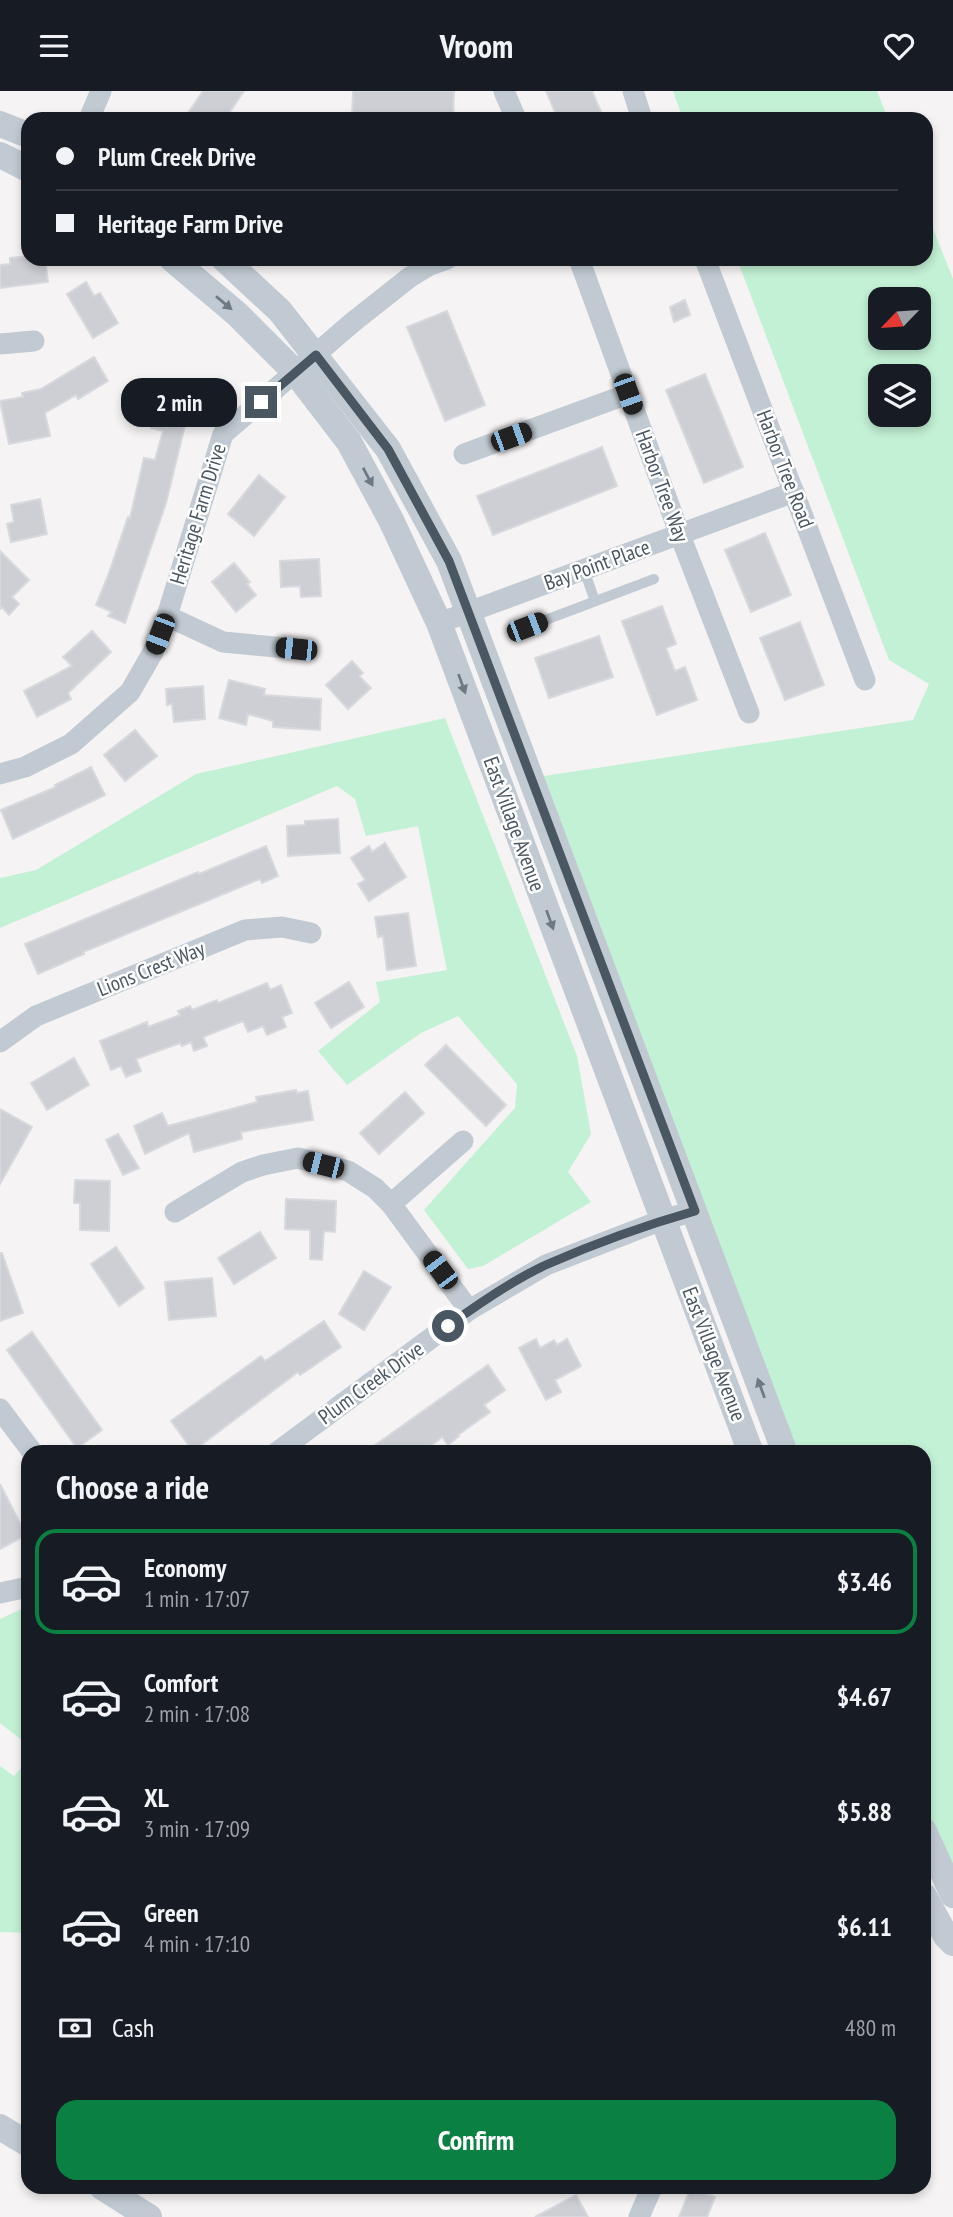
<!DOCTYPE html>
<html lang="en">
<head>
<meta charset="utf-8">
<style>
	:root { --surface:#171b24; --page:#242831; --text:#f1f3f6; --muted:#9ea1a6; --line:#363941; --accent:#0b8043 }
	body { margin:0; font-family:"PT Sans Narrow",sans-serif; background:var(--page); color:var(--text); height:100vh; display:flex; flex-direction:column; font-size:26px; white-space:nowrap }
	* { box-sizing:border-box; margin:0 }
	p { font-size:23px; color:var(--muted) }
	.icon { flex:none; width:38px; height:38px; fill:none; stroke:currentColor; stroke-width:2; stroke-linecap:round; stroke-linejoin:round }
	.map { position:relative; flex:1; overflow:hidden }
	.panel { position:absolute; left:21px; top:1354px; width:910px; height:749px; display:flex; flex-direction:column; background:var(--surface); border-radius:21px; box-shadow:0 4px 10px #0003 }
	.panel>* { flex:none }
	.top-card { position:absolute; left:21px; top:21px; width:912px; height:154px; border-radius:21px; box-shadow:0 4px 10px #0003; display:grid; align-content:center; height:154px; padding:0 35px; background:var(--surface) }
	.needle { width:46px; rotate:245deg }
	.controls { position:absolute; left:868px; top:196px; display:grid; gap:14px }
	.controls a { display:grid; place-items:center; width:63px; height:63px; border-radius:14px; background:var(--surface); box-shadow:0 4px 10px #0003; font-size:35px }
	.end { position:absolute; width:32px; height:32px; margin:-16px; border:9px solid #4a5661; background:#fff; box-shadow:0 0 0 4px #fff }
	.from { border-radius:50% }
	.bubble { position:absolute; height:49px; border-radius:21px; background:var(--surface); box-shadow:0 4px 10px #0003; font-size:23px; font-weight:600; line-height:49px; text-align:center }
	.car { position:absolute; width:21px; height:42px; margin:-21px -10px; border-radius:9px; box-shadow:0 0 5px 2px #0007; background:linear-gradient(#222 24%,#8ab4d8 0 40%,#222 0 76%,#8ab4d8 0 86%,#222 0) }
	.top-card b { display:flex; align-items:center; gap:24px; height:66px; font-size:26px }
	.top-card b+b { border-top:2px solid var(--line) }
	.top-card i { width:18px; height:18px; background:var(--text) }
	ul { padding:0; list-style:none }
	li { display:flex; align-items:center; gap:21px; height:105px; margin:0 14px 10px; padding:0 21px; border:4px solid transparent; border-radius:21px }
	li div { flex:1 }
	li b { display:block; font-size:26px }
	li em { font-style:normal; font-weight:600 }
	li.active { border-color:var(--accent) }
	li>.icon { width:63px; height:63px; stroke-width:1.5 }
	h2 { padding:0 35px; font-size:32px; line-height:84px }
	.pay { display:flex; align-items:center; gap:18px; height:77px; padding:0 35px; font-size:26px }
	.pay p { margin-inline-start:auto }
	.button { display:flex; gap:14px; margin-top:auto; padding:14px 35px }
	.button a { flex:1; height:80px; border-radius:21px; background:var(--accent); color:#fff; font-size:28px; font-weight:600; line-height:80px; text-align:center }
	header { display:flex; justify-content:space-between; align-items:center; height:91px; padding:0 35px; background:var(--surface); font-size:32px; font-weight:600 }
	.map>svg:first-child { display:block }
	.green { fill:#c3f1d5; fill-rule:evenodd }
	.building { fill:#cdcfd5; stroke:#d7d9de; stroke-width:2 }
	.lines { fill:none; stroke-linecap:round; stroke-linejoin:round }
	.service { stroke:#c1cad2; stroke-width:10 }
	.minor { stroke:#c1cad2; stroke-width:21 }
	.tertiary { stroke:#c1cad2; stroke-width:26 }
	.oneway { fill:#6e7983 }
	.route { stroke:#4a5661; stroke-width:9 }
	.labels { text-anchor:middle; stroke-width:5; stroke-linejoin:round; paint-order:stroke }
	.street-label { font-size:21px; fill:#4a5661; stroke:#fff }
</style>
</head>
<body>
<header><svg class="icon" aria-label="menu" viewBox="0 0 24 24"><path d="M4 6h16M4 12h16M4 18h16"/></svg>Vroom<svg class="icon" aria-label="heart" viewBox="0 0 24 24"><path d="M12 20l-8-8c-3-5 5-10 8-4 3-6 11-1 8 4z"/></svg></header>
<div class="map">
<svg width="953" height="2126" viewBox="0 0 953 2126">
	<rect width="100%" height="100%" fill="#f5f3f3"/>
	<!-- green -->
	<g class="green">
		<path d="M673,0H877L888,28H683Z"/>
		<path d="M926,120L953,188V1804L924,1740V1362L785,1361L531,687L913,629L929,593L889,569L737,168H926ZM880,208H919V247H880ZM880,285H919V324H880Z"/>
		<path d="M445,627L577,965L591,1043L568,1081L591,1111L483,1175L468,1178L424,1119L515,1017L517,993L458,925L421,942L347,994L318,960L380,911L376,891L447,879L418,735L366,745L355,708L337,695L0,837V787L36,779L196,683Z"/>
		<path d="M28,1515V1654L0,1632V1528Z"/>
		<path d="M28,1669V1842L0,1841V1675L14,1685Z"/>
	</g>
	<!-- building -->
	<g class="building">
		<path d="M203,0H244L225,28H184Z"/>
		<path d="M353,0H454L453,28H352Z"/>
		<path d="M546,0H592L604,28H558Z"/>
		<path d="M28,165V168H45L48,191L0,197V174L10,173V167Z"/>
		<path d="M86,191L94,205L100,202L118,232L93,247L67,203Z"/>
		<path d="M685,209L690,224L674,231L670,216Z"/>
		<path d="M447,220L485,314L445,330L407,236Z"/>
		<path d="M94,266L108,290L78,308L76,304L45,322L50,345L9,353L0,310L23,306L22,302L41,298Z"/>
		<path d="M705,283L743,376L704,392L666,299Z"/>
		<path d="M159,306L190,314L166,412L125,532L108,525L112,521L96,514L108,485L128,426L130,427L144,367L155,369L163,340L151,337Z"/>
		<path d="M602,356L617,395L493,444L477,405Z"/>
		<path d="M259,384L285,406L254,445L228,423Z"/>
		<path d="M40,408L47,443L11,451L7,433L14,431L11,414Z"/>
		<path d="M765,442L791,504L751,521L725,459Z"/>
		<path d="M0,460L29,489L12,506L19,513L9,524L2,516L0,518Z"/>
		<path d="M319,468L321,505L301,506L300,495L281,496L280,470Z"/>
		<path d="M234,472L250,491L247,493L256,504L236,521L212,491Z"/>
		<path d="M662,515L676,553L666,557L675,580L685,576L697,609L657,624L622,530Z"/>
		<path d="M800,531L824,594L785,609L760,547Z"/>
		<path d="M92,540L111,561L68,602L71,608L37,626L24,600L72,575L63,566Z"/>
		<path d="M599,545L613,586L549,607L535,567Z"/>
		<path d="M352,570L363,582L359,585L371,597L348,618L326,594Z"/>
		<path d="M229,589L265,598L264,604L321,608L320,639L273,636V630L248,623L246,634L219,627Z"/>
		<path d="M203,595L205,628L174,631L172,613L167,614L166,598Z"/>
		<path d="M135,639L157,665L125,690L104,664Z"/>
		<path d="M91,676L105,704L13,748L1,719L56,696L55,694Z"/>
		<path d="M338,728L340,762L288,765L287,735L305,734V730Z"/>
		<path d="M385,752L406,786L369,810L358,793L365,789L351,767L369,755L372,761Z"/>
		<path d="M266,755L278,785L262,792L260,788L83,861L84,863L38,883L25,853L198,781L199,783Z"/>
		<path d="M408,822L416,875L387,879L383,845L378,846L375,826Z"/>
		<path d="M349,891L364,916L331,937L315,912Z"/>
		<path d="M267,892L270,899L281,894L292,922L282,926L286,936L267,944L263,935L248,941L243,930L203,946L207,955L194,960L191,951L182,955L180,952L136,968L141,980L126,986L121,975L111,979L100,950L147,931L148,936L180,924L178,920L190,915L192,919L217,909L218,912Z"/>
		<path d="M446,954L506,1014L486,1035L425,974Z"/>
		<path d="M74,967L89,994L47,1019L31,992Z"/>
		<path d="M296,999L297,1002L308,1000L313,1029L241,1041L242,1048L194,1061L189,1042L145,1063L134,1035L162,1022L168,1035L257,1011L256,1006Z"/>
		<path d="M405,1001L424,1022L379,1063L360,1042Z"/>
		<path d="M0,1018L32,1036L0,1093Z"/>
		<path d="M118,1043L139,1077L123,1084L106,1049Z"/>
		<path d="M75,1089L110,1090L109,1140L80,1139V1112H74Z"/>
		<path d="M286,1108L336,1110L335,1141L324,1140L322,1169L310,1168V1139L285,1138Z"/>
		<path d="M260,1141L276,1167L234,1193L218,1167Z"/>
		<path d="M116,1156L144,1197L119,1215L91,1173Z"/>
		<path d="M0,1162H2L23,1222L0,1230Z"/>
		<path d="M364,1180L391,1196L364,1239L339,1223Z"/>
		<path d="M212,1187L216,1225L169,1229L165,1191Z"/>
		<path d="M324,1230L341,1256L300,1284L298,1281L193,1360L171,1330L261,1265L265,1270Z"/>
		<path d="M32,1241L102,1339L77,1357L7,1259Z"/>
		<path d="M536,1248L540,1257L554,1249L557,1254L567,1248L581,1275L555,1289L561,1301L546,1309L519,1257Z"/>
		<path d="M488,1274L505,1299L484,1314L490,1321L458,1344L459,1345L448,1354L442,1346L422,1362H364Z"/>
		<path d="M0,1393L26,1444L0,1458Z"/>
		<path d="M691,2096L715,2106L707,2126H679Z"/>
		<path d="M576,2104L588,2126H535Z"/>
	</g>
	<g class="lines">
		<!-- service -->
		<g class="service">
			<path d="M584,479L595,510"/>
			<path d="M527,536L654,488"/>
		</g>
		<!-- minor -->
		<g class="minor">
			<path d="M504,0L516,28"/>
			<path d="M633,0L642,28"/>
			<path d="M89,28L101,0"/>
			<path d="M579,168L680,444L749,622"/>
			<path d="M705,168L865,589"/>
			<path d="M0,253L34,250"/>
			<path d="M464,363L628,303"/>
			<path d="M167,525L223,551L296,558"/>
			<path d="M439,532L794,401"/>
			<path d="M0,683L25,676L71,653L130,601L153,561L167,525L223,343L353,231L410,186L430,174L447,168"/>
			<path d="M0,951L36,925L245,839L282,836L311,842"/>
			<path d="M391,1113L463,1050"/>
			<path d="M175,1121L242,1081L263,1074L298,1067L348,1080L375,1097L391,1113L469,1219"/>
			<path d="M0,1318L33,1362"/>
			<path d="M276,1362L469,1219L546,1174L662,1129L695,1120"/>
			<path d="M0,1502L28,1496"/>
			<path d="M639,2126L652,2096"/>
		</g>
		<!-- tertiary -->
		<g class="tertiary">
			<path d="M0,33L28,44"/>
			<path d="M0,64L28,78"/>
			<path d="M172,168L237,223L296,282L349,351L391,429L439,532L751,1362"/>
			<path d="M224,168L280,220L388,358L449,470L785,1362"/>
			<path d="M924,1740L953,1804"/>
			<path d="M924,1805L946,1845L953,1852"/>
			<path d="M0,2036L28,2053"/>
			<path d="M102,2096L149,2126"/>
		</g>
	</g>
	<!-- one-way arrows -->
	<defs><path id="oneway-solid" d="M-6-.8H1V-3.2L6.5 0L1 3.2V.8H-6Z" transform="scale(1.75)"/></defs>
	<g class="oneway">
		<use href="#oneway-solid" transform="translate(224 212) rotate(40)"/>
		<use href="#oneway-solid" transform="translate(368 386) rotate(62)"/>
		<use href="#oneway-solid" transform="translate(462 593) rotate(70)"/>
		<use href="#oneway-solid" transform="translate(550 829) rotate(70)"/>
		<use href="#oneway-solid" transform="translate(761 1297) rotate(-110)"/>
	</g>
	<g class="lines">
		<!-- route -->
		<path class="route" d="M261,311L316,264L388,358L449,470L695,1120C646,1134 596,1152 548,1173C516,1187 477,1214 448,1235"/>
	</g>
	<g class="labels">
		<!-- street labels -->
		<g class="street-label">
			<text transform="translate(785 378) rotate(69)" y="7">Harbor Tree Road</text>
			<text transform="translate(662 395) rotate(70)" y="7">Harbor Tree Way</text>
			<text transform="translate(198 423) rotate(-73)" y="7">Heritage Farm Drive</text>
			<text transform="translate(597 474) rotate(-20)" y="7">Bay Point Place</text>
			<text transform="translate(514 733) rotate(70)" y="7">East Village Avenue</text>
			<text transform="translate(151 878) rotate(-22)" y="7">Lions Crest Way</text>
			<text transform="translate(714 1263) rotate(69)" y="7">East Village Avenue</text>
			<text transform="translate(371 1292) rotate(-36)" y="7">Plum Creek Drive</text>
		</g>
	</g>
</svg>
<div class="controls">
<a><svg class="needle" viewBox="-14 -14 28 28"><path d="M0-13l5 13h-10z" fill="#e53935"/><path d="M0 13l5-13h-10z" fill="#9ea1a6"/></svg></a>
<a><svg class="icon" aria-label="layers" viewBox="0 0 24 24"><path d="M12 4l9 5-9 5-9-5zM3 14l9 5 9-5"/></svg></a>
</div>
<i class="end from" style="left:448px;top:1235px"></i>
<i class="end" style="left:261px;top:311px"></i>
<div class="bubble" style="left:121px;top:287px;width:116px">2 min</div>
<i class="car" style="left:628px;top:303px;rotate:160deg"></i>
<i class="car" style="left:511px;top:346px;rotate:70deg"></i>
<i class="car" style="left:527px;top:536px;rotate:69deg"></i>
<i class="car" style="left:160px;top:543px;rotate:201deg"></i>
<i class="car" style="left:296px;top:558px;rotate:276deg"></i>
<i class="car" style="left:323px;top:1074px;rotate:284deg"></i>
<i class="car" style="left:440px;top:1179px;rotate:323deg"></i>
<div class="top-card">
<b><i class="from"></i>Plum Creek Drive</b>
<b><i></i>Heritage Farm Drive</b>
</div>
<section class="panel">
<h2>Choose a ride</h2>
<ul>
<li class="active"><svg class="icon" aria-label="car" viewBox="0 0 24 24"><path d="M5 17H2v-5l4-1 3-4h7l3 4 3 1v5h-3M9 17h6M6 11h13"/><circle cx="7" cy="17" r="2"/><circle cx="17" cy="17" r="2"/></svg><div><b>Economy</b><p>1 min · 17:07</p></div><em>$3.46</em></li>
<li><svg class="icon" aria-label="car" viewBox="0 0 24 24"><path d="M5 17H2v-5l4-1 3-4h7l3 4 3 1v5h-3M9 17h6M6 11h13"/><circle cx="7" cy="17" r="2"/><circle cx="17" cy="17" r="2"/></svg><div><b>Comfort</b><p>2 min · 17:08</p></div><em>$4.67</em></li>
<li><svg class="icon" aria-label="car" viewBox="0 0 24 24"><path d="M5 17H2v-5l4-1 3-4h7l3 4 3 1v5h-3M9 17h6M6 11h13"/><circle cx="7" cy="17" r="2"/><circle cx="17" cy="17" r="2"/></svg><div><b>XL</b><p>3 min · 17:09</p></div><em>$5.88</em></li>
<li><svg class="icon" aria-label="car" viewBox="0 0 24 24"><path d="M5 17H2v-5l4-1 3-4h7l3 4 3 1v5h-3M9 17h6M6 11h13"/><circle cx="7" cy="17" r="2"/><circle cx="17" cy="17" r="2"/></svg><div><b>Green</b><p>4 min · 17:10</p></div><em>$6.11</em></li>
</ul>
<div class="pay"><svg class="icon" aria-label="cash" viewBox="0 0 24 24"><path d="M3 7h18v10H3z"/><circle cx="12" cy="12" r="2"/></svg>Cash<p>480 m</p></div>
<div class="button"><a>Confirm</a></div>
</section>
</div>
</body>
</html>
